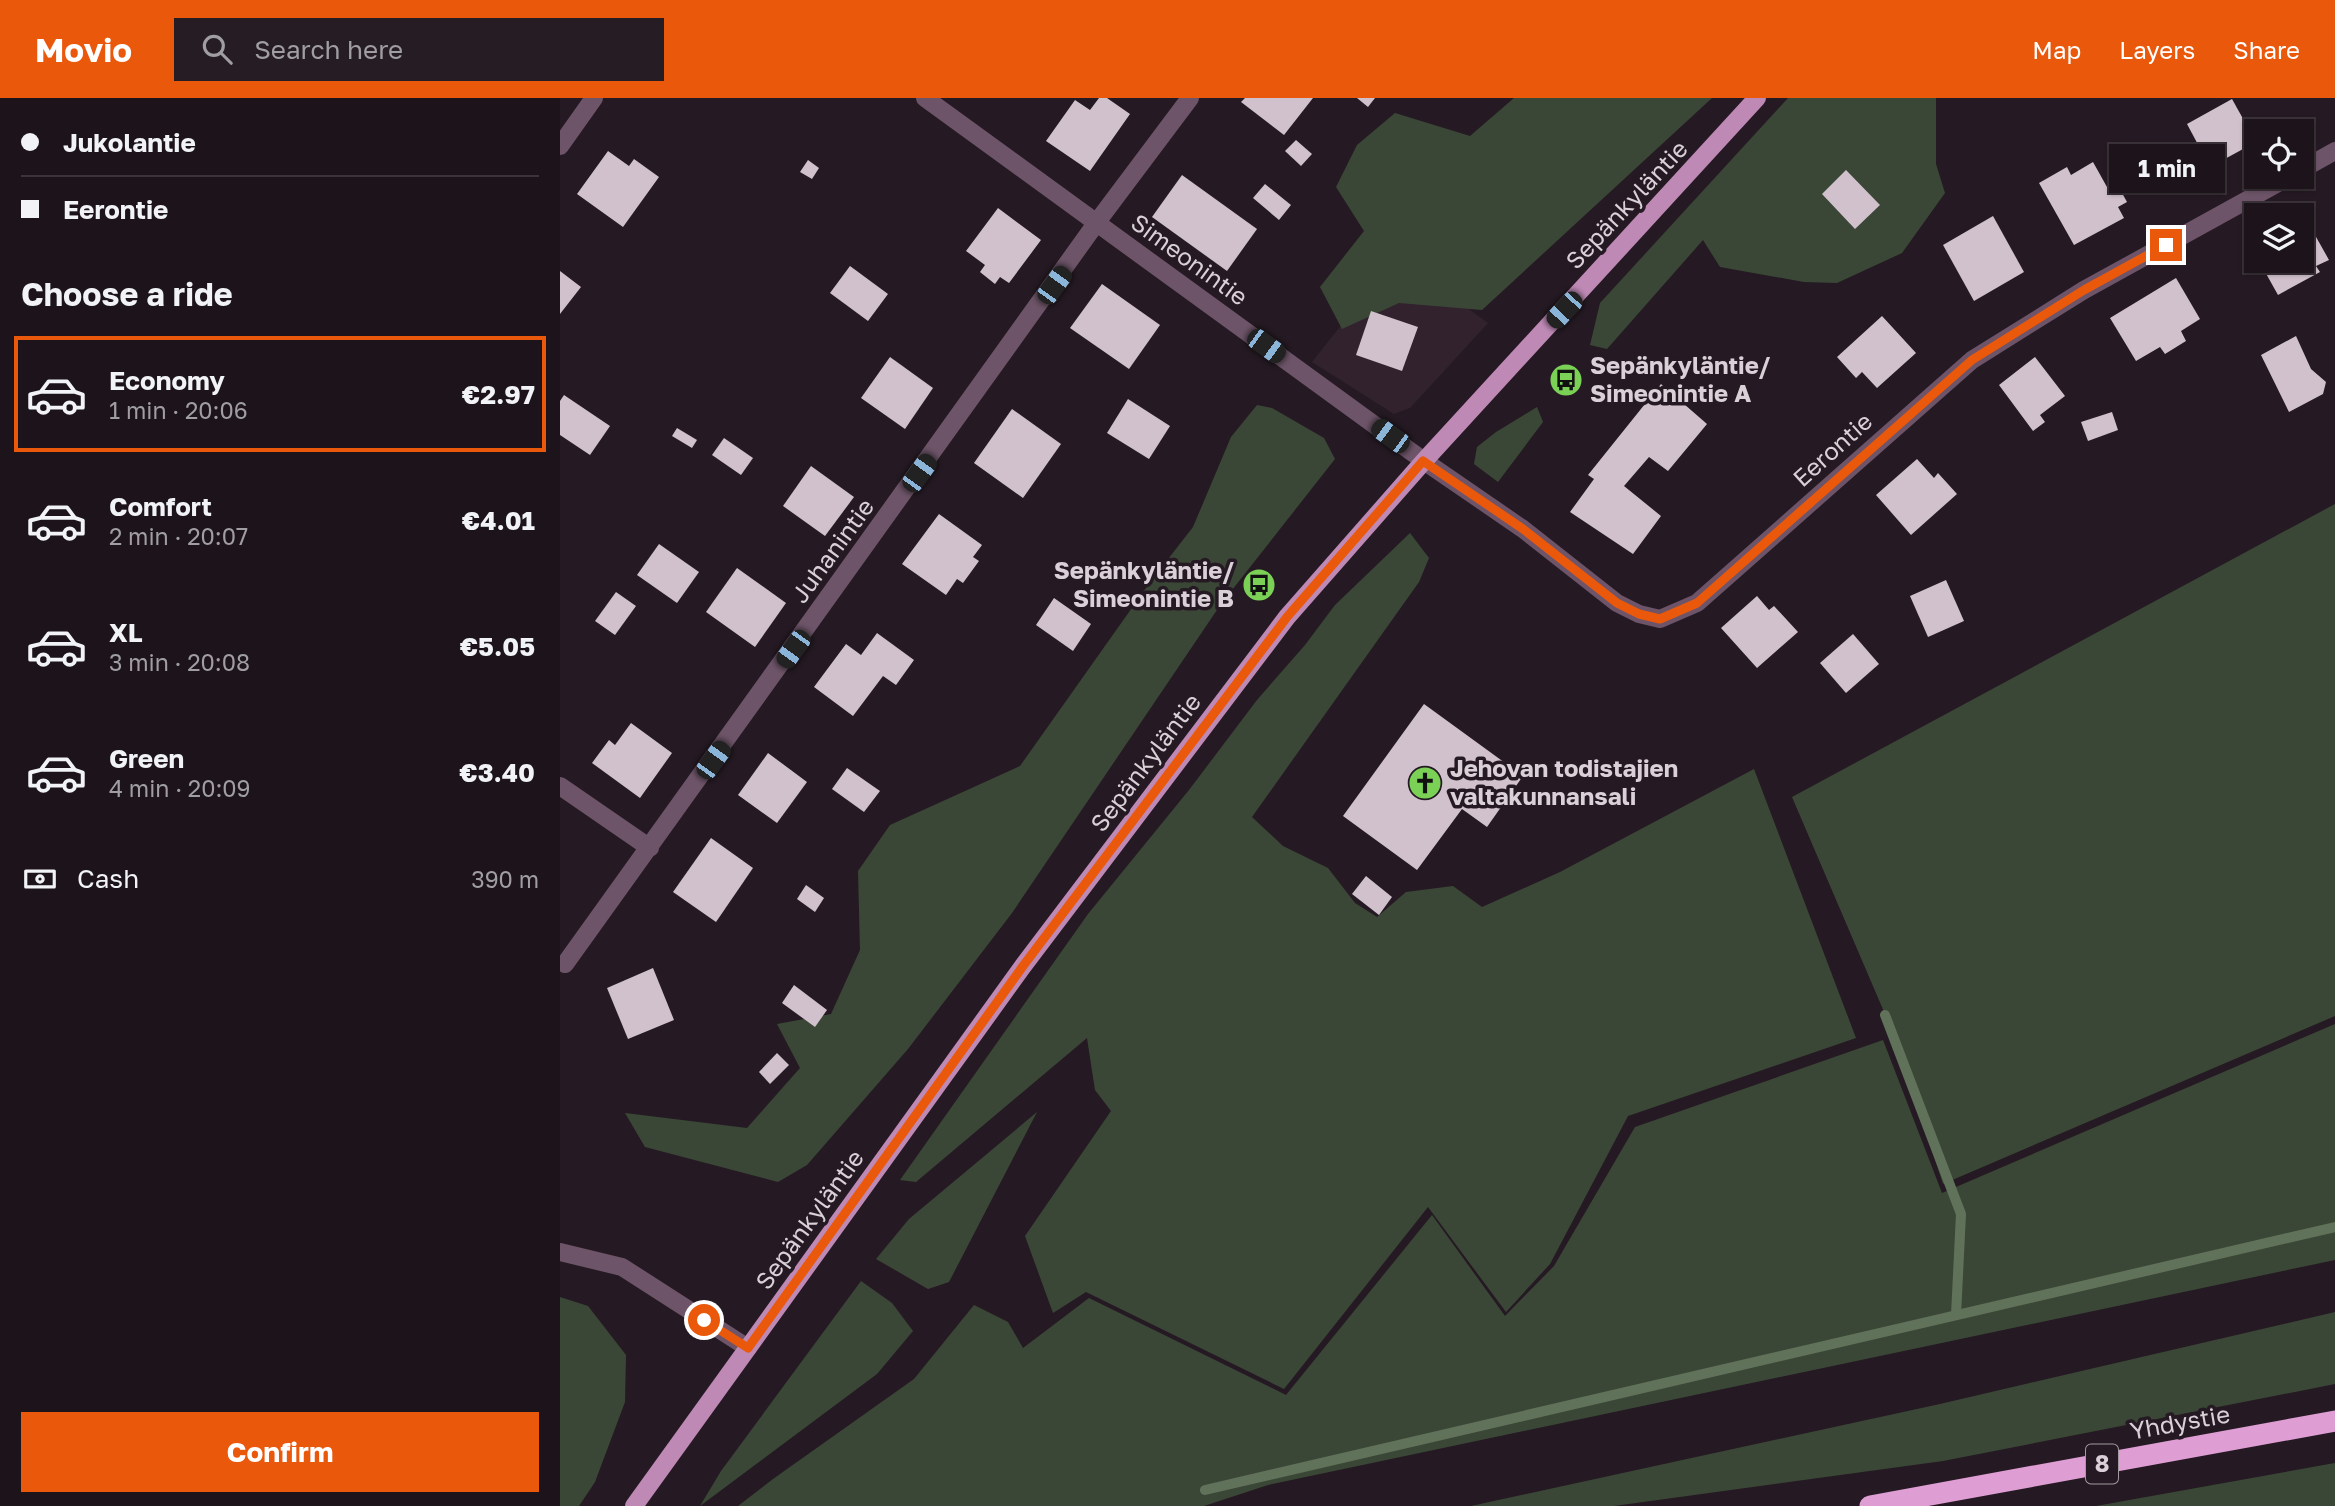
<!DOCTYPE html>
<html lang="en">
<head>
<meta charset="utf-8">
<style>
	:root { --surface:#1c141a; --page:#251d23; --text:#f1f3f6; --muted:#a09ea2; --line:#3a3339; --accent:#ea580c }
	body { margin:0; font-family:"Golos Text",sans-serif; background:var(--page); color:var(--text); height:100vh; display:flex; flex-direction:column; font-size:26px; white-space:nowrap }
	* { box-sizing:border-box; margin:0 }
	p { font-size:23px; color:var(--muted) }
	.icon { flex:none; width:38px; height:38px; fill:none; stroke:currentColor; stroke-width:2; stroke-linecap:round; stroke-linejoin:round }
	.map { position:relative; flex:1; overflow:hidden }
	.drawer { display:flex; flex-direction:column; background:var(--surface); width:560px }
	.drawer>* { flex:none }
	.banner { display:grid; align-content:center; height:154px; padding:0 21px; background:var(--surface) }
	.tools { position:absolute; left:1684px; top:21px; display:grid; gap:14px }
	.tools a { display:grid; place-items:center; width:70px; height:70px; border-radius:0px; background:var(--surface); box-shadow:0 2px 5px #0004,0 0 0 2px var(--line); font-size:35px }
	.end { position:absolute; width:32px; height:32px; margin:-16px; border:9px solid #ea580c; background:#fff; box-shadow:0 0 0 4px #fff }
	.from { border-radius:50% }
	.bubble { position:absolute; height:49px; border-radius:0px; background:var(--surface); box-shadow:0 2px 5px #0004,0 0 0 2px var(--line); font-size:23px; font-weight:700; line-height:49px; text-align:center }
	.car { position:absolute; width:21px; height:42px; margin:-21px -10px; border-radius:9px; box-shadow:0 0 5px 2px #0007; background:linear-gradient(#222 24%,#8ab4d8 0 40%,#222 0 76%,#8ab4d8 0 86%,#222 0) }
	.banner b { display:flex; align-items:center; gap:24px; height:66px; font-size:26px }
	.banner b+b { border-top:2px solid var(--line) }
	.banner i { width:18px; height:18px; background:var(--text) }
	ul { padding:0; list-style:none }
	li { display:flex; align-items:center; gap:21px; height:116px; margin:0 14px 10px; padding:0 7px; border:4px solid transparent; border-radius:0px }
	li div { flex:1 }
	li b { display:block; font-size:26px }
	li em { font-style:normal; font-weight:700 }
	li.current { border-color:var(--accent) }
	li>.icon { width:63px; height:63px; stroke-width:1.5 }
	h2 { padding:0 21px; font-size:32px; line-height:84px }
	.pay { display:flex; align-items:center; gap:18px; height:77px; padding:0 21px; font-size:26px }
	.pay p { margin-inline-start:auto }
	.button { display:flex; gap:14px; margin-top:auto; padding:14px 21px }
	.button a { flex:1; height:80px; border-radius:0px; background:var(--accent); color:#fff; font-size:28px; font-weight:700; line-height:80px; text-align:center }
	header { display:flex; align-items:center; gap:42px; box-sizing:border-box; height:98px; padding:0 35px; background:var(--accent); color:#fff }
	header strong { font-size:33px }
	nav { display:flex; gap:38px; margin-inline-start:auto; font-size:24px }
	.search { width:490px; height:63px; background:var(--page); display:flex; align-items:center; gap:18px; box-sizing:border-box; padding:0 24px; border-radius:0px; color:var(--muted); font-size:26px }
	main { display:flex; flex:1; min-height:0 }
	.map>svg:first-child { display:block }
	.built { fill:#31222e }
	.green { fill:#3b4736 }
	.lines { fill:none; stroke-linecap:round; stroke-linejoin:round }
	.stream { stroke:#61725a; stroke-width:10 }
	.building { fill:#d0c1cd }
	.minor { stroke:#6d5468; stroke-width:18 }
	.major { stroke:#be89b5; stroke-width:18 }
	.highway { stroke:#de9ed3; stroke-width:21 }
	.route { stroke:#ea580c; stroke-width:9 }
	.labels { text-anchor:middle; stroke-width:7; stroke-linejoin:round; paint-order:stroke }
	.shield { fill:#251a23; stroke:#a39aa1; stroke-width:2 }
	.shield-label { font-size:23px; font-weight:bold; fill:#d9d1d7 }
	.street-label { font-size:24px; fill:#d9d1d7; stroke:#251a23 }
	.poi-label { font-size:24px; font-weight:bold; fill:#d9d1d7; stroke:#251a23; text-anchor:start }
</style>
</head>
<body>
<header>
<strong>Movio</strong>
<div class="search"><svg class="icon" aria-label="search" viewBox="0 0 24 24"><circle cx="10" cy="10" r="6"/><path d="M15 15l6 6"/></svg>Search here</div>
<nav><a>Map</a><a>Layers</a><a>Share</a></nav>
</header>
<main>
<section class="drawer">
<div class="banner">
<b><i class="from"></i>Jukolantie</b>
<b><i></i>Eerontie</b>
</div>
<h2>Choose a ride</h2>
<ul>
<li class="current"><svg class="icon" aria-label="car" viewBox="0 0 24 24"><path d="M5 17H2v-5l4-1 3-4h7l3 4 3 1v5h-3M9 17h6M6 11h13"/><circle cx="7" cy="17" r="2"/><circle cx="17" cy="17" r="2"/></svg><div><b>Economy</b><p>1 min · 20:06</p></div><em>€2.97</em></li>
<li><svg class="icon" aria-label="car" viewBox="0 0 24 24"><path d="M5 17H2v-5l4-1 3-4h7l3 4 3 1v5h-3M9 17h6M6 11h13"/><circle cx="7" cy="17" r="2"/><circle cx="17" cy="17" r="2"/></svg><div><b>Comfort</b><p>2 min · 20:07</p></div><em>€4.01</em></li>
<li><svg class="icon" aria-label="car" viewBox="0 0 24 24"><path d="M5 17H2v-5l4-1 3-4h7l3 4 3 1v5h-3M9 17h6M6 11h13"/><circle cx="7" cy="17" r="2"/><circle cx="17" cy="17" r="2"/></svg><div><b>XL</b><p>3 min · 20:08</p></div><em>€5.05</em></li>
<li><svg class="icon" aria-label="car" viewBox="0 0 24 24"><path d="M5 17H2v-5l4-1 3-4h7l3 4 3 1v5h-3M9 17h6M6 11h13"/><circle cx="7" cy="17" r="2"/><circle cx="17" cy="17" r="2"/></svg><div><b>Green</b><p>4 min · 20:09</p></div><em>€3.40</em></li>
</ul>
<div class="pay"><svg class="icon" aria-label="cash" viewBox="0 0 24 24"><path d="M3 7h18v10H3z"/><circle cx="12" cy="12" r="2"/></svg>Cash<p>390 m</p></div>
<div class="button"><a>Confirm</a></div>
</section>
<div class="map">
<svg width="1775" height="1408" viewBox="0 0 1775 1408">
	<rect width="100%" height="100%" fill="#251a23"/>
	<!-- built -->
	<path class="built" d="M836,158L928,225L850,310L834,316L752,264Z"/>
	<!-- green -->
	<g class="green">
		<path d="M954,0H1152L922,212L839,205L782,231L760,189L804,133L776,89L797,47L835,15L910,38Z"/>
		<path d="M1228,0H1376V66L1385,95L1342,155L1277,185L1244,184L1160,169L1143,142L1047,251L1030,247L1040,205Z"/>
		<path d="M697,307L712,310L764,340L775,361L661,506L452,815L348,951L247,1067L218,1084L85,1049L65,1015L187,1030L240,970L217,926L271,916L300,852L298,773L330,727L460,668L591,483L633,429L671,339Z"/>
		<path d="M977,309L983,324L938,384L914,366L917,349L936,334Z"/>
		<path d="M1775,406V918L1383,1086L1334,937L1232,699Z"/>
		<path d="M850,435L869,460L859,484L692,719L723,748L768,770L795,805L817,819L846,794L893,788L922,809L1000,774L1194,671L1296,940L1068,1018L990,1166L946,1214L868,1109L724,1291L526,1194L493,1215L465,1138L551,1013L535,992L527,940L356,1084L340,1082L528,816L629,692L697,602L745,547L775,507Z"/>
		<path d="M1775,926V1162L708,1387L644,1408H178L213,1381L354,1281L414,1207L448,1224L463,1250L529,1200L726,1297L872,1117L945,1218L994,1168L1075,1029L1323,942L1382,1095Z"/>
		<path d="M477,1014L389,1184L368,1191L316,1161L349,1121Z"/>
		<path d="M301,1183L332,1205L353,1233L317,1276L140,1408L161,1373Z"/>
		<path d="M0,1199L28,1208L66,1257L65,1304L35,1384L19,1408H0Z"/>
		<path d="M1775,1214V1286L1383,1363L1054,1408H911L1380,1306Z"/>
		<path d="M1775,1365V1408H1536Z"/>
	</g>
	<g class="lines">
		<!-- stream -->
		<g class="stream">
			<path d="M1325,917L1401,1116L1396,1217"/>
			<path d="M645,1392L1775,1129"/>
		</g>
	</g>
	<!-- building -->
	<g class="building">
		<path d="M539,0H547L570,16L530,73L486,43L515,2L530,12Z"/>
		<path d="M685,0H753L724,37L681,4Z"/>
		<path d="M797,0H815L808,9Z"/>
		<path d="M1672,1L1696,44L1650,69L1627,26Z"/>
		<path d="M736,42L752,56L741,68L725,53Z"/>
		<path d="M48,53L69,68L74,61L99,79L63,129L17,96Z"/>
		<path d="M248,62L259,70L252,81L240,74Z"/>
		<path d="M1533,64L1547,89L1556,84L1567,104L1558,109L1564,120L1514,147L1479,85L1507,69L1511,77Z"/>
		<path d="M1286,72L1320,107L1295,131L1262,96Z"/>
		<path d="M622,77L697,131L667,173L592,119Z"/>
		<path d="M705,86L731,107L719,122L693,100Z"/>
		<path d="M438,110L481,142L449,185L440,179L435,186L420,174L425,167L406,153Z"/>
		<path d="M1741,112L1769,162L1756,168L1760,174L1718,197L1699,163H1741V117H1733Z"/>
		<path d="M1433,118L1464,174L1414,203L1383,147Z"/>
		<path d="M1696,138V157L1688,142Z"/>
		<path d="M290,168L328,196L308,223L270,195Z"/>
		<path d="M0,173L21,189L0,216Z"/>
		<path d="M1616,180L1640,221L1621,233L1626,243L1605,256L1600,249L1576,263L1550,220Z"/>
		<path d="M542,186L600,227L569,271L510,230Z"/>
		<path d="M811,213L858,229L842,273L796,257Z"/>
		<path d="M1322,218L1356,255L1317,290L1302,274L1296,280L1277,259Z"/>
		<path d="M1736,238L1751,271L1766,284L1763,296L1729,314L1701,257Z"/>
		<path d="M330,259L373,290L345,331L301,300Z"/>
		<path d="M1475,259L1505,298L1480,317L1485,324L1473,333L1439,287Z"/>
		<path d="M1101,286L1147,326L1108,373L1089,359L1064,388L1101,418L1073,456L1010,414L1034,381L1028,377Z"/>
		<path d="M4,297L50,328L30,357L0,337V303Z"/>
		<path d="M568,301L610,328L589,361L547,335Z"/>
		<path d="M452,311L501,346L463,400L414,365Z"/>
		<path d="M1552,314L1558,332L1528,343L1521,324Z"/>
		<path d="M117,330L137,342L132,350L112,338Z"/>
		<path d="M164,340L193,360L181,377L152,357Z"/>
		<path d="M1357,361L1374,380L1378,375L1397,396L1351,437L1316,397Z"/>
		<path d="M251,368L294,399L265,438L223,408Z"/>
		<path d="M379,416L422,447L413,459L419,463L403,485L397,481L386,497L342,466Z"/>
		<path d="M99,446L139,474L117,505L77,477Z"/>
		<path d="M177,470L226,505L195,549L146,514Z"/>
		<path d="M1386,482L1404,523L1368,539L1350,498Z"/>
		<path d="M56,494L76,508L55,537L35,523Z"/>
		<path d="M1197,498L1209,512L1214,508L1238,534L1197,570L1161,530Z"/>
		<path d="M494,500L531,526L513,553L476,527Z"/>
		<path d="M317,535L354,562L336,587L323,578L293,618L254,589L286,546L301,557Z"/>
		<path d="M1293,536L1319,566L1286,595L1260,565Z"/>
		<path d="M864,606L963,678L927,729L902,711L857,772L783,718Z"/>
		<path d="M71,625L112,655L80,700L32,665L49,642L55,647Z"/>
		<path d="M208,655L247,684L217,725L178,697Z"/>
		<path d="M287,670L320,693L304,714L272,691Z"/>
		<path d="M151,740L193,770L156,824L113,794Z"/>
		<path d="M806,778L832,799L819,817L792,796Z"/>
		<path d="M246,787L264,800L255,814L237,801Z"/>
		<path d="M93,870L114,922L68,941L47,890Z"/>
		<path d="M234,887L267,912L255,929L222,905Z"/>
		<path d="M217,955L229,967L210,986L199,974Z"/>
	</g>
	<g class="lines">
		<!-- minor -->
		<g class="minor">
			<path d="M365,0L864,363L963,431L1057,505L1079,516L1100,521L1137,505L1412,262L1524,192L1729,79"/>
			<path d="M0,48L34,0"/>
			<path d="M1741,72L1775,53"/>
			<path d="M0,688L90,750"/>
			<path d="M5,866L537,124L630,0"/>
			<path d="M0,1154L62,1169L188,1250"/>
		</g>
		<!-- major -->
		<path class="major" d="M74,1408L463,868L727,519L864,363L1197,0"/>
		<!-- highway -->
		<path class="highway" d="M1310,1408L1775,1323"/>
	</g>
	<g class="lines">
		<!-- route -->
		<path class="route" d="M144,1222L188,1250L463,868L727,519L863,363L963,431L1057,505L1079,516L1100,521L1137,505L1412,262L1524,192L1606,147"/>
	</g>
	<!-- icons -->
	<defs>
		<symbol id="bus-disc" viewBox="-11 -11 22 22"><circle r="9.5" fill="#7bd156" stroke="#251a23"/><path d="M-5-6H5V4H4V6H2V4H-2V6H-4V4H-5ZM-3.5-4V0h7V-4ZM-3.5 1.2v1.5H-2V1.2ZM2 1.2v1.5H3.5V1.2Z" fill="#111"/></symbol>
		<symbol id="church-disc" viewBox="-11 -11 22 22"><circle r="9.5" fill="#7bd156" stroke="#251a23"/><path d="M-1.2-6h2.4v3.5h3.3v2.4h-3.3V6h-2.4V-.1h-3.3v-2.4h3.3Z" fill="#111"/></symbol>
	</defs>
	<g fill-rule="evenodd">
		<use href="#bus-disc" x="987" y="263" width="38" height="38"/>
		<use href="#bus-disc" x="680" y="468" width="38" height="38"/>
		<use href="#church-disc" x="846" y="666" width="38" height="38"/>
	</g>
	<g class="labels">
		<!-- shield labels -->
		<rect class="shield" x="1526" y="1346.5" width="32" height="39" rx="5"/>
		<g class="shield-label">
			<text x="1542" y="1374">8</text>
		</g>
		<!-- street labels -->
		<g class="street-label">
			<text transform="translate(1067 107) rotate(-47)" y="8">Sepänkyläntie</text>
			<text transform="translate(629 162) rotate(36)" y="8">Simeonintie</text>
			<text transform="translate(1273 352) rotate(-42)" y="8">Eerontie</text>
			<text transform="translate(273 453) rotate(-54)" y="8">Juhanintie</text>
			<text transform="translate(586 665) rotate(-53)" y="8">Sepänkyläntie</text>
			<text transform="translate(250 1122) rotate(-54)" y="8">Sepänkyläntie</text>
			<text transform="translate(1620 1325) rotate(-10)" y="8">Yhdystie</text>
		</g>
		<!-- poi labels -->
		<g class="poi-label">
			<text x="1030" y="276">Sepänkyläntie/<tspan x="1030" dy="28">Simeonintie A</tspan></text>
			<text x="674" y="481" text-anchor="end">Sepänkyläntie/<tspan x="674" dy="28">Simeonintie B</tspan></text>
			<text x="890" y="679">Jehovan todistajien<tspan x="890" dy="28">valtakunnansali</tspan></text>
		</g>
	</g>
</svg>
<div class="tools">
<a><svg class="icon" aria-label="locate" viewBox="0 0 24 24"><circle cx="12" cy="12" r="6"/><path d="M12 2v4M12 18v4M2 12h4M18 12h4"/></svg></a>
<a><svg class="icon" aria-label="layers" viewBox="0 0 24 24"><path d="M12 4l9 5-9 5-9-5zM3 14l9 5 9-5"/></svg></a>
</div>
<i class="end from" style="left:144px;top:1222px"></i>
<i class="end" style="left:1606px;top:147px"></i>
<div class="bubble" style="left:1549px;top:46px;width:116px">1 min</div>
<i class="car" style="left:494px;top:187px;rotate:36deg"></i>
<i class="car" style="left:1004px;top:212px;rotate:223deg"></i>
<i class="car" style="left:706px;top:248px;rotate:126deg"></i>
<i class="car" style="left:830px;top:338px;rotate:306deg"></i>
<i class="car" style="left:359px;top:375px;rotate:36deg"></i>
<i class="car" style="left:233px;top:551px;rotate:216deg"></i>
<i class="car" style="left:153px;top:662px;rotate:36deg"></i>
</div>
</main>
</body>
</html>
